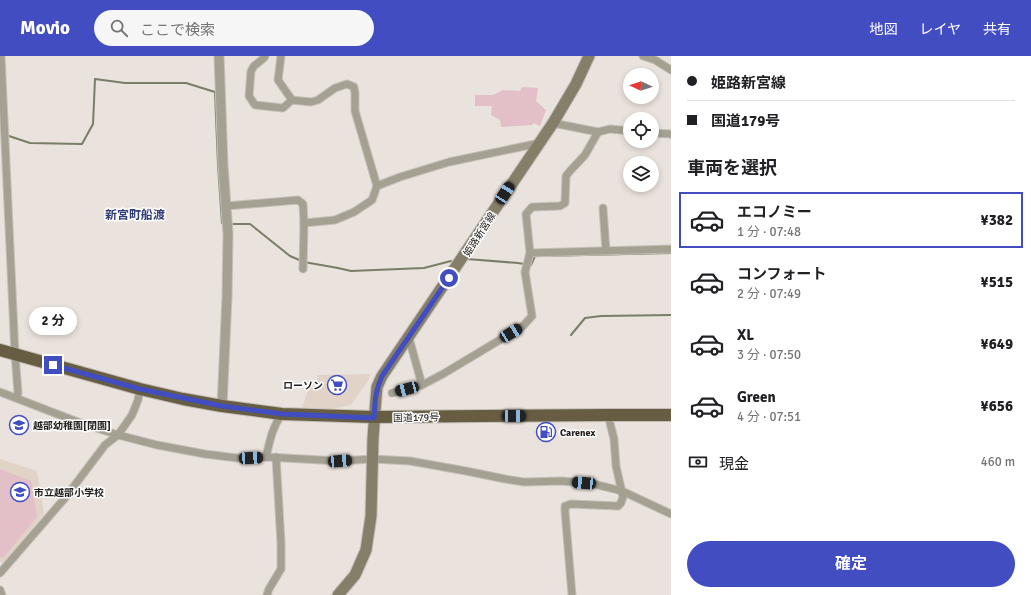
<!DOCTYPE html>
<html lang="ja">
<head>
<meta charset="utf-8">
<style>
	:root { --surface:#fff; --page:#f6f6f6; --text:#202124; --muted:#757577; --line:#e0e0e0; --accent:#414dc1 }
	body { margin:0; font-family:Signika,"Noto Sans JP",sans-serif; background:var(--page); color:var(--text); height:100vh; display:flex; flex-direction:column; font-size:15px; white-space:nowrap }
	* { box-sizing:border-box; margin:0 }
	p { font-size:13px; color:var(--muted) }
	.icon { flex:none; width:22px; height:22px; fill:none; stroke:currentColor; stroke-width:2; stroke-linecap:round; stroke-linejoin:round }
	.map { position:relative; flex:1; overflow:hidden }
	.panel { display:flex; flex-direction:column; background:var(--surface); width:360px }
	.panel>* { flex:none }
	.banner { display:grid; align-content:center; height:88px; padding:0 16px; background:var(--surface) }
	.needle { width:26px; rotate:273deg }
	.controls { position:absolute; left:623px; top:12px; display:grid; gap:8px }
	.controls a { display:grid; place-items:center; width:36px; height:36px; border-radius:50%; background:var(--surface); box-shadow:0 2px 6px #0003; font-size:20px }
	.end { position:absolute; width:18px; height:18px; margin:-9px; border:5px solid #414dc1; background:#fff; box-shadow:0 0 0 2px #fff }
	.from { border-radius:50% }
	.bubble { position:absolute; height:28px; border-radius:14px; background:var(--surface); box-shadow:0 2px 6px #0003; font-size:13px; font-weight:700; line-height:28px; text-align:center }
	.car { position:absolute; width:12px; height:24px; margin:-12px -6px; border-radius:5px; box-shadow:0 0 3px 1px #0007; background:linear-gradient(#222 24%,#8ab4d8 0 40%,#222 0 76%,#8ab4d8 0 86%,#222 0) }
	.banner b { display:flex; align-items:center; gap:14px; height:38px; font-size:15px }
	.banner b+b { border-top:1px solid var(--line) }
	.banner i { width:10px; height:10px; background:var(--text) }
	ul { padding:0; list-style:none }
	li { display:flex; align-items:center; gap:12px; height:56px; margin:0 8px 6px; padding:0 8px; border:2px solid transparent; border-radius:0px }
	li div { flex:1 }
	li b { display:block; font-size:15px }
	li em { font-style:normal; font-weight:700 }
	li.on { border-color:var(--accent) }
	li>.icon { width:36px; height:36px; stroke-width:1.5 }
	h2 { padding:0 16px; font-size:18px; line-height:48px }
	.pay { display:flex; align-items:center; gap:10px; height:44px; padding:0 16px; font-size:15px }
	.pay p { margin-inline-start:auto }
	.cta { display:flex; gap:8px; margin-top:auto; padding:8px 16px }
	.cta a { flex:1; height:46px; border-radius:24px; background:var(--accent); color:#fff; font-size:16px; font-weight:700; line-height:46px; text-align:center }
	header { display:flex; align-items:center; gap:24px; box-sizing:border-box; height:56px; padding:0 20px; background:var(--accent); color:#fff }
	header strong { font-size:19px }
	nav { display:flex; gap:22px; margin-inline-start:auto; font-size:14px }
	.search { width:280px; height:36px; background:var(--page); display:flex; align-items:center; gap:10px; box-sizing:border-box; padding:0 14px; border-radius:22px; color:var(--muted); font-size:15px }
	main { display:flex; flex:1; min-height:0 }
	.map>svg:first-child { display:block }
	.built { fill:#e1d3c8 }
	.green { fill:#e3bfc7 }
	.lines { fill:none; stroke-linecap:round; stroke-linejoin:round }
	.stream { stroke:#787e67; stroke-width:2 }
	.minor-casing { stroke:#c6bfb9; stroke-width:9 }
	.tertiary-casing { stroke:#c6bfb9; stroke-width:11 }
	.secondary-casing { stroke:#c6bfb9; stroke-width:13 }
	.trunk-casing { stroke:#c6bfb9; stroke-width:14 }
	.minor { stroke:#a4a092; stroke-width:7 }
	.tertiary { stroke:#a4a092; stroke-width:9 }
	.secondary { stroke:#857f6a; stroke-width:11 }
	.trunk { stroke:#665d42; stroke-width:12 }
	.route { stroke:#414dc1; stroke-width:5 }
	.labels { text-anchor:middle; stroke-width:3; stroke-linejoin:round; paint-order:stroke }
	.street-label { font-size:10px; fill:#201d1b; stroke:#fff }
	.poi-label { font-size:10px; font-weight:bold; fill:#201d1b; stroke:#fff; text-anchor:start }
	.quarter-label { font-size:12px; font-weight:bold; fill:#333d78; stroke:#fff }
</style>
</head>
<body>
<header>
<strong>Movio</strong>
<div class="search"><svg class="icon" aria-label="search" viewBox="0 0 24 24"><circle cx="10" cy="10" r="6"/><path d="M15 15l6 6"/></svg>ここで検索</div>
<nav><a>地図</a><a>レイヤ</a><a>共有</a></nav>
</header>
<main>
<div class="map">
<svg width="671" height="539" viewBox="0 0 671 539">
	<rect width="100%" height="100%" fill="#eae2dc"/>
	<!-- built -->
	<g class="built">
		<path d="M370,318L368,325L351,349L331,353L302,352L309,331L317,330V319Z"/>
		<path d="M0,403L37,415L44,458L5,507L0,506Z"/>
	</g>
	<!-- green -->
	<g class="green">
		<path d="M522,31L538,32L536,45L546,54L540,70L534,67L532,69L501,71L500,64L491,59L492,50H475V39H493L503,34L520,35Z"/>
		<path d="M0,413L31,425L37,461L3,502L0,501Z"/>
	</g>
	<g class="lines">
		<!-- stream -->
		<g class="stream">
			<path d="M9,80L30,87L82,88L93,68L95,23L125,27H186L215,36L218,109L222,167"/>
			<path d="M233,168H250L290,200L304,206L338,212L351,215L424,212L451,205"/>
			<path d="M544,200L671,197"/>
			<path d="M467,203L518,207L524,208"/>
			<path d="M529,209H531L535,200H536"/>
			<path d="M571,279L585,262L601,260L671,259"/>
		</g>
		<defs>
			<g id="minor">
				<path d="M1,0L15,298L18,337L16,341"/>
				<path d="M265,0L264,2L254,10L251,15L249,40L255,49L283,52L292,44"/>
				<path d="M281,0L278,24L292,44L311,46L318,44L335,32L347,28L354,31L355,37V55L377,130"/>
				<path d="M643,0L655,4L671,14"/>
				<path d="M553,67L598,76L610,73L630,75"/>
				<path d="M652,77L671,78"/>
				<path d="M226,150L298,144L303,148L304,167"/>
				<path d="M603,152L606,195"/>
				<path d="M530,197L671,193"/>
				<path d="M303,213L304,167L335,164L354,156L372,144L377,130L400,121L449,106L540,87"/>
				<path d="M409,282L422,329"/>
				<path d="M0,336L78,366L118,379L157,389L205,398L237,402L266,401L340,405L372,403L410,405L466,415L505,423L524,426L562,425L594,428L622,435L671,458"/>
				<path d="M392,337L422,329L443,318L523,270L532,260L525,216L530,197L526,158L532,151L560,150L565,147L566,120L570,115L585,99L598,76"/>
				<path d="M266,401C270,385 272,371 282,358"/>
				<path d="M0,517L65,442L105,389L118,379L132,359L138,344L140,333"/>
				<path d="M0,534L2,539"/>
				<path d="M267,539L269,533L281,513V487L276,401"/>
				<path d="M572,539L565,455V450L571,448L618,450L621,447L623,441L616,410L614,383L608,359"/>
			</g>
			<path id="tertiary" d="M219,0L223,109L228,178L227,241L222,350"/>
			<path id="secondary" d="M338,539L355,519L366,494L371,460L373,382L376,342L377,331L382,320L553,67L576,28L589,0"/>
			<path id="trunk" d="M0,294L140,333L183,343L222,350L282,358L374,361L608,359H671"/>
		</defs>
		<!-- minor casing -->
		<use href="#minor" class="minor-casing"/>
		<!-- tertiary casing -->
		<use href="#tertiary" class="tertiary-casing"/>
		<!-- secondary casing -->
		<use href="#secondary" class="secondary-casing"/>
		<!-- trunk casing -->
		<use href="#trunk" class="trunk-casing"/>
		<!-- minor -->
		<use href="#minor" class="minor"/>
		<!-- tertiary -->
		<use href="#tertiary" class="tertiary"/>
		<!-- secondary -->
		<use href="#secondary" class="secondary"/>
		<!-- trunk -->
		<use href="#trunk" class="trunk"/>
	</g>
	<g class="lines">
		<!-- route -->
		<path class="route" d="M53,309L140,333L183,342L222,350L282,358L374,362C375,346 375,335 382,320L449,222"/>
	</g>
	<!-- icons -->
	<defs>
		<symbol id="supermarket-ring" viewBox="-11 -11 22 22"><circle r="9.5" fill="#fff" stroke="#414dc1" stroke-width="1.5"/><path d="M-6-5.5h2.5l.6 2H6L4.5 2H-2.5L-4.4-4H-6ZM-1.5 3.2a1.3 1.3 0 1 0 .1 0ZM3 3.2a1.3 1.3 0 1 0 .1 0Z" fill="#414dc1"/></symbol>
		<symbol id="school-ring" viewBox="-11 -11 22 22"><circle r="9.5" fill="#fff" stroke="#414dc1" stroke-width="1.5"/><path d="M0-5L7-2L0 1L-7-2ZM-4 1L0 2.5L4 1V4Q0 6-4 4Z" fill="#414dc1"/></symbol>
		<symbol id="fuel-ring" viewBox="-11 -11 22 22"><circle r="9.5" fill="#fff" stroke="#414dc1" stroke-width="1.5"/><path d="M-5.5-6h7V0h2V4h1.3V-2.5L3-4.5l.8-.8L6-3V5H2.5V1h-1V6h-7ZM-4.2-4.7v3.2H.2V-4.7Z" fill="#414dc1"/></symbol>
	</defs>
	<g fill-rule="evenodd">
		<use href="#supermarket-ring" x="326" y="318" width="22" height="22"/>
		<use href="#school-ring" x="8" y="358" width="22" height="22"/>
		<use href="#fuel-ring" x="535" y="365" width="22" height="22"/>
		<use href="#school-ring" x="9" y="425" width="22" height="22"/>
	</g>
	<g class="labels">
		<!-- street labels -->
		<g class="street-label">
			<text transform="translate(479 178) rotate(-57)" y="4">姫路新宮線</text>
			<text transform="translate(416 361) rotate(-1)" y="4">国道179号</text>
		</g>
		<!-- poi labels -->
		<g class="poi-label">
			<text x="323" y="333" text-anchor="end">ローソン</text>
			<text x="33" y="373">越部幼稚園[閉園]</text>
			<text x="560" y="380">Carenex</text>
			<text x="34" y="440">市立越部小学校</text>
		</g>
		<!-- quarter labels -->
		<g class="quarter-label">
			<text x="135" y="163">新宮町船渡</text>
		</g>
	</g>
</svg>
<div class="controls">
<a><svg class="needle" viewBox="-14 -14 28 28"><path d="M0-13l5 13h-10z" fill="#e53935"/><path d="M0 13l5-13h-10z" fill="#757577"/></svg></a>
<a><svg class="icon" aria-label="locate" viewBox="0 0 24 24"><circle cx="12" cy="12" r="6"/><path d="M12 2v4M12 18v4M2 12h4M18 12h4"/></svg></a>
<a><svg class="icon" aria-label="layers" viewBox="0 0 24 24"><path d="M12 4l9 5-9 5-9-5zM3 14l9 5 9-5"/></svg></a>
</div>
<i class="end from" style="left:449px;top:222px"></i>
<i class="end" style="left:53px;top:309px"></i>
<div class="bubble" style="left:29px;top:251px;width:48px">2 分</div>
<i class="car" style="left:505px;top:137px;rotate:33deg"></i>
<i class="car" style="left:511px;top:277px;rotate:59deg"></i>
<i class="car" style="left:407px;top:333px;rotate:255deg"></i>
<i class="car" style="left:514px;top:360px;rotate:90deg"></i>
<i class="car" style="left:251px;top:402px;rotate:87deg"></i>
<i class="car" style="left:340px;top:405px;rotate:86deg"></i>
<i class="car" style="left:584px;top:427px;rotate:274deg"></i>
</div>
<section class="panel">
<div class="banner">
<b><i class="from"></i>姫路新宮線</b>
<b><i></i>国道179号</b>
</div>
<h2>車両を選択</h2>
<ul>
<li class="on"><svg class="icon" aria-label="car" viewBox="0 0 24 24"><path d="M5 17H2v-5l4-1 3-4h7l3 4 3 1v5h-3M9 17h6M6 11h13"/><circle cx="7" cy="17" r="2"/><circle cx="17" cy="17" r="2"/></svg><div><b>エコノミー</b><p>1 分 · 07:48</p></div><em>¥382</em></li>
<li><svg class="icon" aria-label="car" viewBox="0 0 24 24"><path d="M5 17H2v-5l4-1 3-4h7l3 4 3 1v5h-3M9 17h6M6 11h13"/><circle cx="7" cy="17" r="2"/><circle cx="17" cy="17" r="2"/></svg><div><b>コンフォート</b><p>2 分 · 07:49</p></div><em>¥515</em></li>
<li><svg class="icon" aria-label="car" viewBox="0 0 24 24"><path d="M5 17H2v-5l4-1 3-4h7l3 4 3 1v5h-3M9 17h6M6 11h13"/><circle cx="7" cy="17" r="2"/><circle cx="17" cy="17" r="2"/></svg><div><b>XL</b><p>3 分 · 07:50</p></div><em>¥649</em></li>
<li><svg class="icon" aria-label="car" viewBox="0 0 24 24"><path d="M5 17H2v-5l4-1 3-4h7l3 4 3 1v5h-3M9 17h6M6 11h13"/><circle cx="7" cy="17" r="2"/><circle cx="17" cy="17" r="2"/></svg><div><b>Green</b><p>4 分 · 07:51</p></div><em>¥656</em></li>
</ul>
<div class="pay"><svg class="icon" aria-label="cash" viewBox="0 0 24 24"><path d="M3 7h18v10H3z"/><circle cx="12" cy="12" r="2"/></svg>現金<p>460 m</p></div>
<div class="cta"><a>確定</a></div>
</section>
</main>
</body>
</html>
